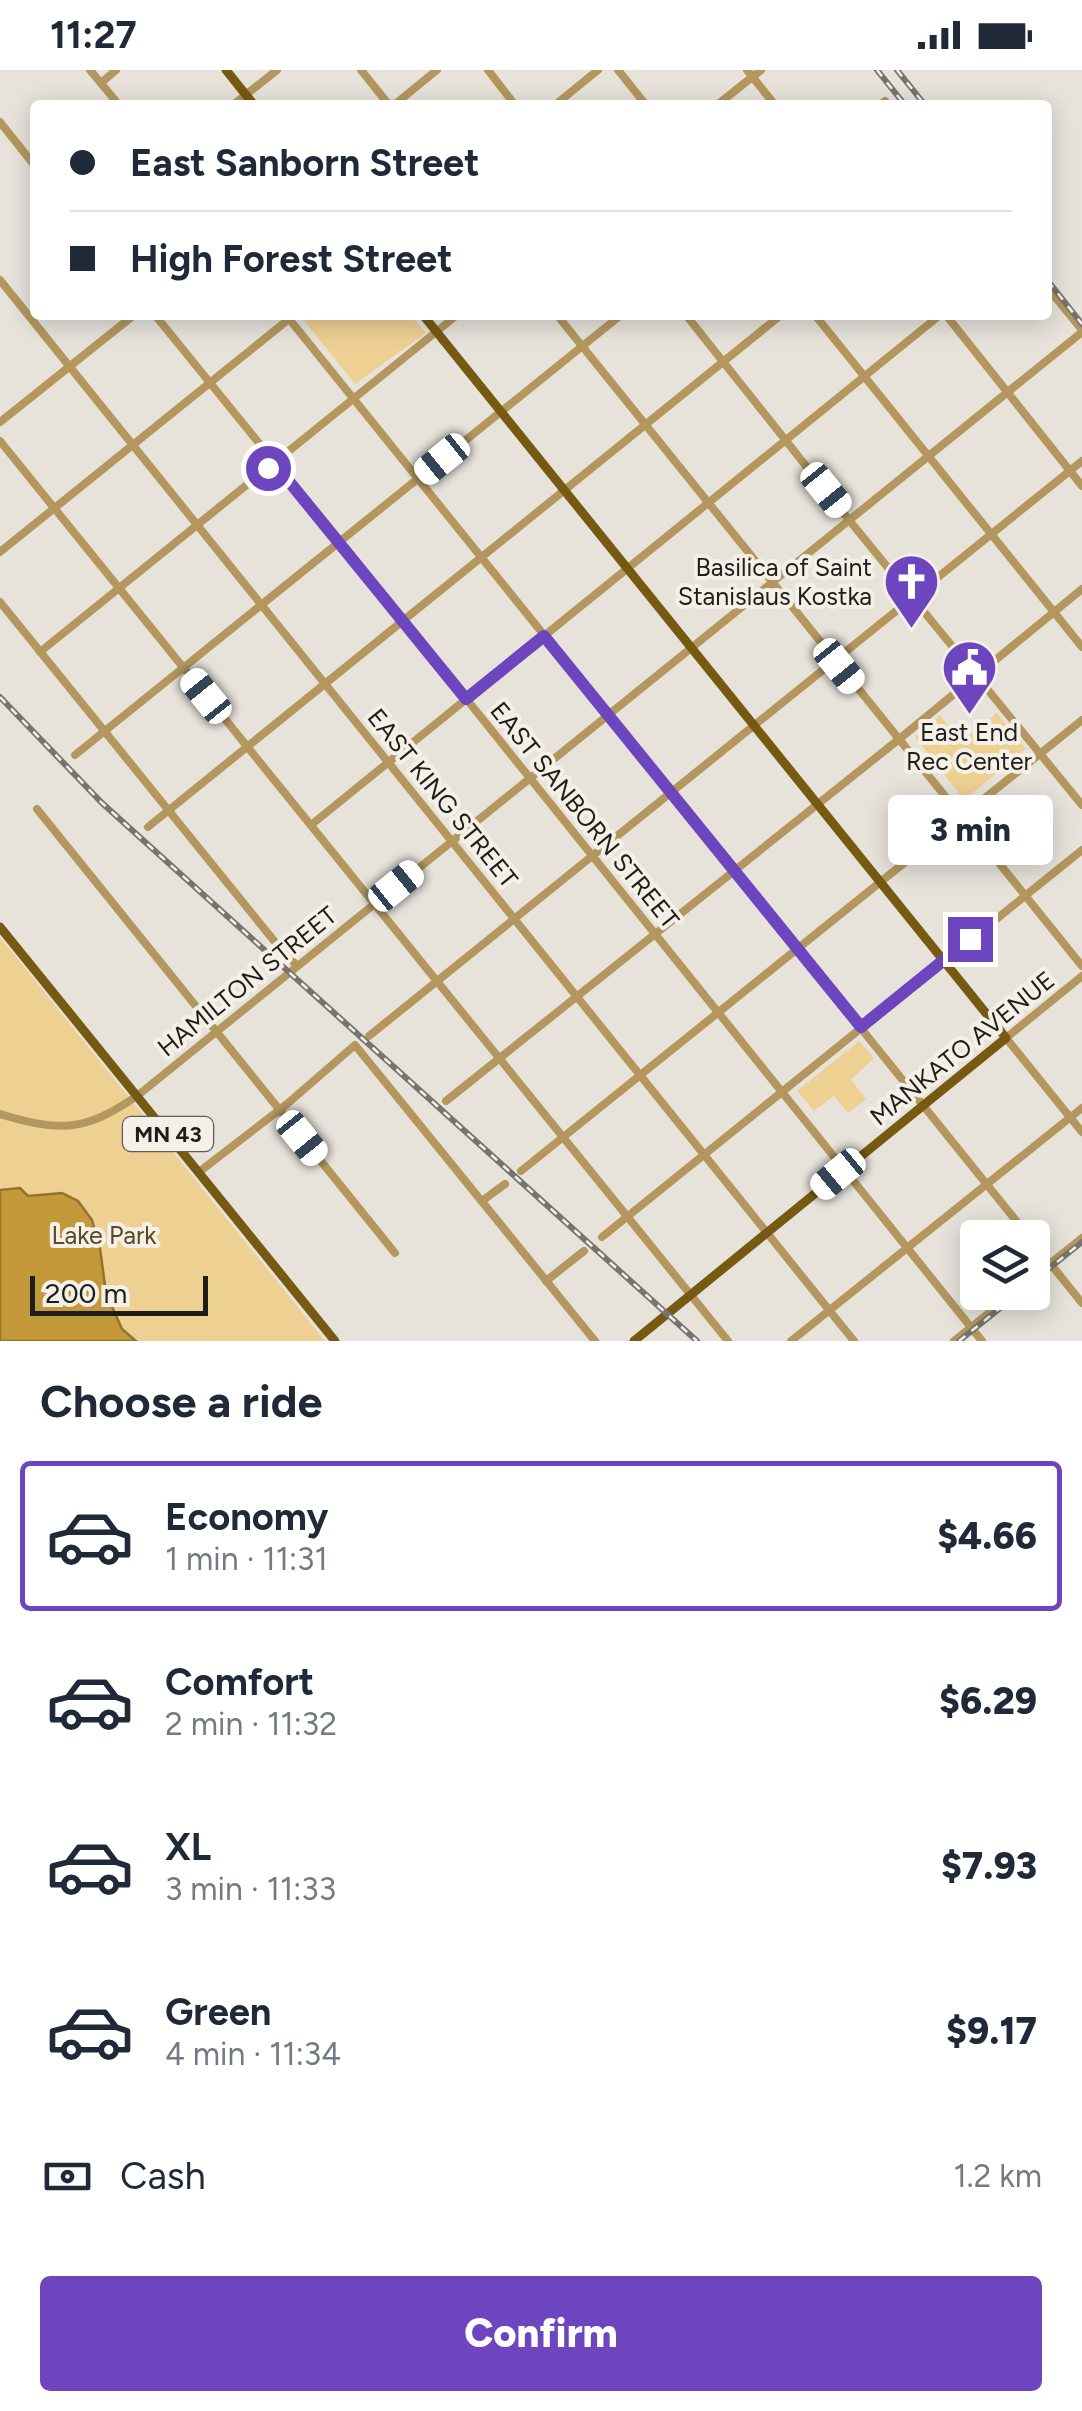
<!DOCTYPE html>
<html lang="en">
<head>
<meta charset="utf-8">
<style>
	:root { --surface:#fff; --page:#f2f2f3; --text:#1f2937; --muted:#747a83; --line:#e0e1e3; --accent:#6d45be }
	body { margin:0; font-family:Figtree,sans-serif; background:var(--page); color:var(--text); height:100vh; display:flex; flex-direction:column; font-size:38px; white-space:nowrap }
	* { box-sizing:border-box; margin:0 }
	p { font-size:32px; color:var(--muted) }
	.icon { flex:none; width:55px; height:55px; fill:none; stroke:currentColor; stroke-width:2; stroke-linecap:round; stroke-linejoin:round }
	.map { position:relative; height:1271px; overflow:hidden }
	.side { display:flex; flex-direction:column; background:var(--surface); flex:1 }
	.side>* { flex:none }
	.top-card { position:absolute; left:30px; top:30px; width:1022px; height:220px; border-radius:10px; box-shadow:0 5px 25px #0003; display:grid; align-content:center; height:220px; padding:0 40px; background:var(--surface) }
	.fabs { position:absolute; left:960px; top:1150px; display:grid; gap:20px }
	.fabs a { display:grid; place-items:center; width:90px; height:90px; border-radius:10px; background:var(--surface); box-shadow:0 5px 25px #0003; font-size:50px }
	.scale { position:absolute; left:30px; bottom:25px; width:178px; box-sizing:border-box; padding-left:10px; border:5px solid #1f1d1a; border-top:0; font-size:28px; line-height:35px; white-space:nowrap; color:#1f1d1a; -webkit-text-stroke:8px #f4f0e8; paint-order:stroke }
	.end { position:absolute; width:45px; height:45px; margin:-22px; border:12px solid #6d45be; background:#fff; box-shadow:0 0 0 5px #fff }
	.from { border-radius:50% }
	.bubble { position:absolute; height:70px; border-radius:10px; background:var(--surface); box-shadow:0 5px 25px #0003; font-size:32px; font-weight:800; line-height:70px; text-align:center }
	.car { position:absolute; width:30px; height:60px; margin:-30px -15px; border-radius:12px; box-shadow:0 0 8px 2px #0007; background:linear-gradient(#fff 24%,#345 0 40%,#fff 0 76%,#345 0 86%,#fff 0) }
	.top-card b { display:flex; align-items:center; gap:35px; height:95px; font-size:38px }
	.top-card b+b { border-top:2px solid var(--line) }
	.top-card i { width:25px; height:25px; background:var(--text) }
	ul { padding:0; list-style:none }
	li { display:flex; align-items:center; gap:30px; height:150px; margin:0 20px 15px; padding:0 20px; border:5px solid transparent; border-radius:10px }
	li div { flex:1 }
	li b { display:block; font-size:38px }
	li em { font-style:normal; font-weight:800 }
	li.selected { border-color:var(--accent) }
	li>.icon { width:90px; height:90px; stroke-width:1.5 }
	h2 { padding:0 40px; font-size:45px; line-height:120px }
	.pay { display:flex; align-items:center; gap:25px; height:110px; padding:0 40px; font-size:38px }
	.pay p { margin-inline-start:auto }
	.button { display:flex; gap:20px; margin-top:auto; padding:20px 40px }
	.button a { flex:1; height:115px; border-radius:10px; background:var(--accent); color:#fff; font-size:40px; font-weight:800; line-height:115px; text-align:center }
	.status { display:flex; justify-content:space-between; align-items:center; height:70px; padding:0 50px; background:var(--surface); direction:ltr }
	.status svg { height:28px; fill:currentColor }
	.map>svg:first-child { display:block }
	.green { fill:#efd093 }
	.water { fill:#c39939; stroke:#927430; stroke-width:2.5 }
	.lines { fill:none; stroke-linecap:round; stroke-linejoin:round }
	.minor { stroke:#b3975e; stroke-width:8 }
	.major { stroke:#775a11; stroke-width:9 }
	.rail-casing { stroke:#77746f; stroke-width:6 }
	.rail { stroke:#f4f0e8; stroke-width:2.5; stroke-dasharray:8; stroke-linecap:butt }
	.route { stroke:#6d45be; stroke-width:12 }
	.labels { text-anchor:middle; stroke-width:8; stroke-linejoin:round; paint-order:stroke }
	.shield { fill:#f4f0e8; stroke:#5f5c58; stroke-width:2.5 }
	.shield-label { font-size:22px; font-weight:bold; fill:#1f1d1a }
	.poi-label { font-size:25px; fill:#1f1d1a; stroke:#f4f0e8; text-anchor:end }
	.street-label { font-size:25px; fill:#1f1d1a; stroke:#f4f0e8 }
	.park-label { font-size:25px; fill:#5a4821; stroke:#f4f0e8 }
</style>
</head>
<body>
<div class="status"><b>11:27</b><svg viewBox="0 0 49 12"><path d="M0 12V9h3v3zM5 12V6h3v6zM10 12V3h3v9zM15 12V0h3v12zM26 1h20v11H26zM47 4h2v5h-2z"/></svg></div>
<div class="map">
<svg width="1082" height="1271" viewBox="0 0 1082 1271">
	<rect width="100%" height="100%" fill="#e7e3db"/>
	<!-- green -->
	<g class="green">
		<path d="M305,245H411L426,263L355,314L302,248Z"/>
		<path d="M997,643L1026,679L964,730L915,667L940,645L961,672Z"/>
		<path d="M0,867L325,1271H0Z"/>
		<path d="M859,971L874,988L851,1010L866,1029L848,1043L834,1026L814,1041L797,1021Z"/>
	</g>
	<!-- water -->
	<path class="water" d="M20,1118L28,1126L62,1123L78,1131L92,1150L100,1178L106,1223L122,1259L136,1271H0V1120Z"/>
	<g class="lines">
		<!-- minor -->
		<g class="minor">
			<path d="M90,0L119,35"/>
			<path d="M361,0L389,35"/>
			<path d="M488,0L515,35"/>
			<path d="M618,0L646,35"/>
			<path d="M747,0L775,35"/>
			<path d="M101,13L116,0"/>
			<path d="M233,35L277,0"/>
			<path d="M394,35L437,0"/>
			<path d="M555,35L598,0"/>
			<path d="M717,35L761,0"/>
			<path d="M880,35L885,31"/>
			<path d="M0,52L35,96"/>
			<path d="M0,210L854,1271"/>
			<path d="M1048,218L1082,260"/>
			<path d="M155,245L460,621L982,1271"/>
			<path d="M286,245L1030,1168"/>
			<path d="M557,245L1082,896"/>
			<path d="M686,245L849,450L1082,735"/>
			<path d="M815,245L1082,577"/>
			<path d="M946,245L1082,416"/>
			<path d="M0,352L134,245"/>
			<path d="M0,371L728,1271"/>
			<path d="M0,482L294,245"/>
			<path d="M0,532L275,872L297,896"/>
			<path d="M40,582L457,245"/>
			<path d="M75,685L621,245"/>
			<path d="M37,739L395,1183"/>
			<path d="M311,755L940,245"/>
			<path d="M148,757L781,245"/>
			<path d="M1082,906L1006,968L1082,1062"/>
			<path d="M369,966L1082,391"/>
			<path d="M446,1031L898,670L1082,519"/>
			<path d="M0,1044C60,1062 84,1062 137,1026L1082,262"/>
			<path d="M521,1101L1082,650"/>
			<path d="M199,1102L287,1034L355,975L595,1271"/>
			<path d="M482,1131L505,1114"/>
			<path d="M602,1167L1082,780"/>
			<path d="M1032,1171L1082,1233"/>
			<path d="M1032,1208L1082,1168"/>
			<path d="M546,1211L584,1181"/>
			<path d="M791,1271L1082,1038"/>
			<path d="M954,1271L1015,1222"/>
		</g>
		<!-- major -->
		<g class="major">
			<path d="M226,0L254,35"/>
			<path d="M423,245L1006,968L634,1271"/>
			<path d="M0,857L335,1271"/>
		</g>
		<defs>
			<g id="rail">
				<path d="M877,0L905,35"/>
				<path d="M897,0L925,35"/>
				<path d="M1048,211L1082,254"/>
				<path d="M0,627L102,733L697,1271"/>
				<path d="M1032,1212L1082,1172"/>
				<path d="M959,1271L1020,1222"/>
			</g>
		</defs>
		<!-- rail casing -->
		<use href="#rail" class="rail-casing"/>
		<!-- rail -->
		<use href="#rail" class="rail"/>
	</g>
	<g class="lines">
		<!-- route -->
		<path class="route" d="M268,398L274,393L466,629L544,566L861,957L970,869"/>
	</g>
	<!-- icons -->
	<defs>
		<symbol id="church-pin" viewBox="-11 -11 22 30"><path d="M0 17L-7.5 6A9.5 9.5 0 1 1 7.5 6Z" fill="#6d45be" stroke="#f4f0e8"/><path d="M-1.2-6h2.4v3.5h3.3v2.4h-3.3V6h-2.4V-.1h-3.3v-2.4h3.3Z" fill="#fff"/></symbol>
		<symbol id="civic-pin" viewBox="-11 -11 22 30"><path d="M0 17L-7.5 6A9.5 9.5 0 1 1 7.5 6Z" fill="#6d45be" stroke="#f4f0e8"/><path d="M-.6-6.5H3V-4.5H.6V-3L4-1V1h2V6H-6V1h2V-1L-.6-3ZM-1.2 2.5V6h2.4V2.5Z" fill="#fff"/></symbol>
	</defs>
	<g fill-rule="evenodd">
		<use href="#church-pin" x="880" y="480" width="63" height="86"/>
		<use href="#civic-pin" x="938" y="566" width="63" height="86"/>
	</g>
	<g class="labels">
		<!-- shield labels -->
		<rect class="shield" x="123" y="1047" width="90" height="34" rx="8"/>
		<g class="shield-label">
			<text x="168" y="1072">MN 43</text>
		</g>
		<!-- poi labels -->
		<g class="poi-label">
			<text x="872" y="506">Basilica of Saint<tspan x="872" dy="29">Stanislaus Kostka</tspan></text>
			<text x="969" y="671" text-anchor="middle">East End<tspan x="969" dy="29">Rec Center</tspan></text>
		</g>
		<!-- street labels -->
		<g class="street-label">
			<text transform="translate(443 728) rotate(51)" y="9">EAST KING STREET</text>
			<text transform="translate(585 745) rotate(51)" y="9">EAST SANBORN STREET</text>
			<text transform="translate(247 911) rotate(-39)" y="9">HAMILTON STREET</text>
			<text transform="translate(962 978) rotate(-39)" y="9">MANKATO AVENUE</text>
		</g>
		<!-- park labels -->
		<g class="park-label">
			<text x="104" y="1174">Lake Park</text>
		</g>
	</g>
</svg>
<div class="fabs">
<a><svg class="icon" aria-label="layers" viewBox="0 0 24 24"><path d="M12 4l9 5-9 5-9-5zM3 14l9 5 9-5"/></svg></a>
</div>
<div class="scale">200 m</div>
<i class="end from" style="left:268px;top:398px"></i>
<i class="end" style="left:970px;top:869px"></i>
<div class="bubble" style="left:888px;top:725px;width:165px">3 min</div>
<i class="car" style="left:442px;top:389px;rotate:231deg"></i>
<i class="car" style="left:826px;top:420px;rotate:141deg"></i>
<i class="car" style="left:839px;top:596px;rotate:141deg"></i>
<i class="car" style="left:206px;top:626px;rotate:321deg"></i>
<i class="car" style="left:396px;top:816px;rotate:51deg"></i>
<i class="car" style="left:302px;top:1068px;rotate:141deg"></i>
<i class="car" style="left:838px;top:1104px;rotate:230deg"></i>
<div class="top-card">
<b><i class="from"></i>East Sanborn Street</b>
<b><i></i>High Forest Street</b>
</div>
</div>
<section class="side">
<h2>Choose a ride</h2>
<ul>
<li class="selected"><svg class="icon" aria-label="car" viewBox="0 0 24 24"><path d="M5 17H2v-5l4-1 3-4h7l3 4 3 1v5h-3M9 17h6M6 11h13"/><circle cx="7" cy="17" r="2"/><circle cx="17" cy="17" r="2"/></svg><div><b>Economy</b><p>1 min · 11:31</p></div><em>$4.66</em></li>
<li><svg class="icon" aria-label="car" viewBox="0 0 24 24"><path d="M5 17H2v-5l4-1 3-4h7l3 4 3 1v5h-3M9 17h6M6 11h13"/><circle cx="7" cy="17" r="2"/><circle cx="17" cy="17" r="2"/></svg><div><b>Comfort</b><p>2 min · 11:32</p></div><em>$6.29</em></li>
<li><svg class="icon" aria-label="car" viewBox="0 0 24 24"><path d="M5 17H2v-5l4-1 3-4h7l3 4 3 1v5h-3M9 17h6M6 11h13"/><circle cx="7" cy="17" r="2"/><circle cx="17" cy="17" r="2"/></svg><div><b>XL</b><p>3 min · 11:33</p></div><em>$7.93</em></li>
<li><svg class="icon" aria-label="car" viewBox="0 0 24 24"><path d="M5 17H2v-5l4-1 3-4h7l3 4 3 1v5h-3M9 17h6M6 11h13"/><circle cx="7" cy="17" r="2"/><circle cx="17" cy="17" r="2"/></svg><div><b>Green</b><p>4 min · 11:34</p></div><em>$9.17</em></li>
</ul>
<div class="pay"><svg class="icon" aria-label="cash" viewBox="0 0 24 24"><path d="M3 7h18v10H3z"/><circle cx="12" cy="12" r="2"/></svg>Cash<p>1.2 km</p></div>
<div class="button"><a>Confirm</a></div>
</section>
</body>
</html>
